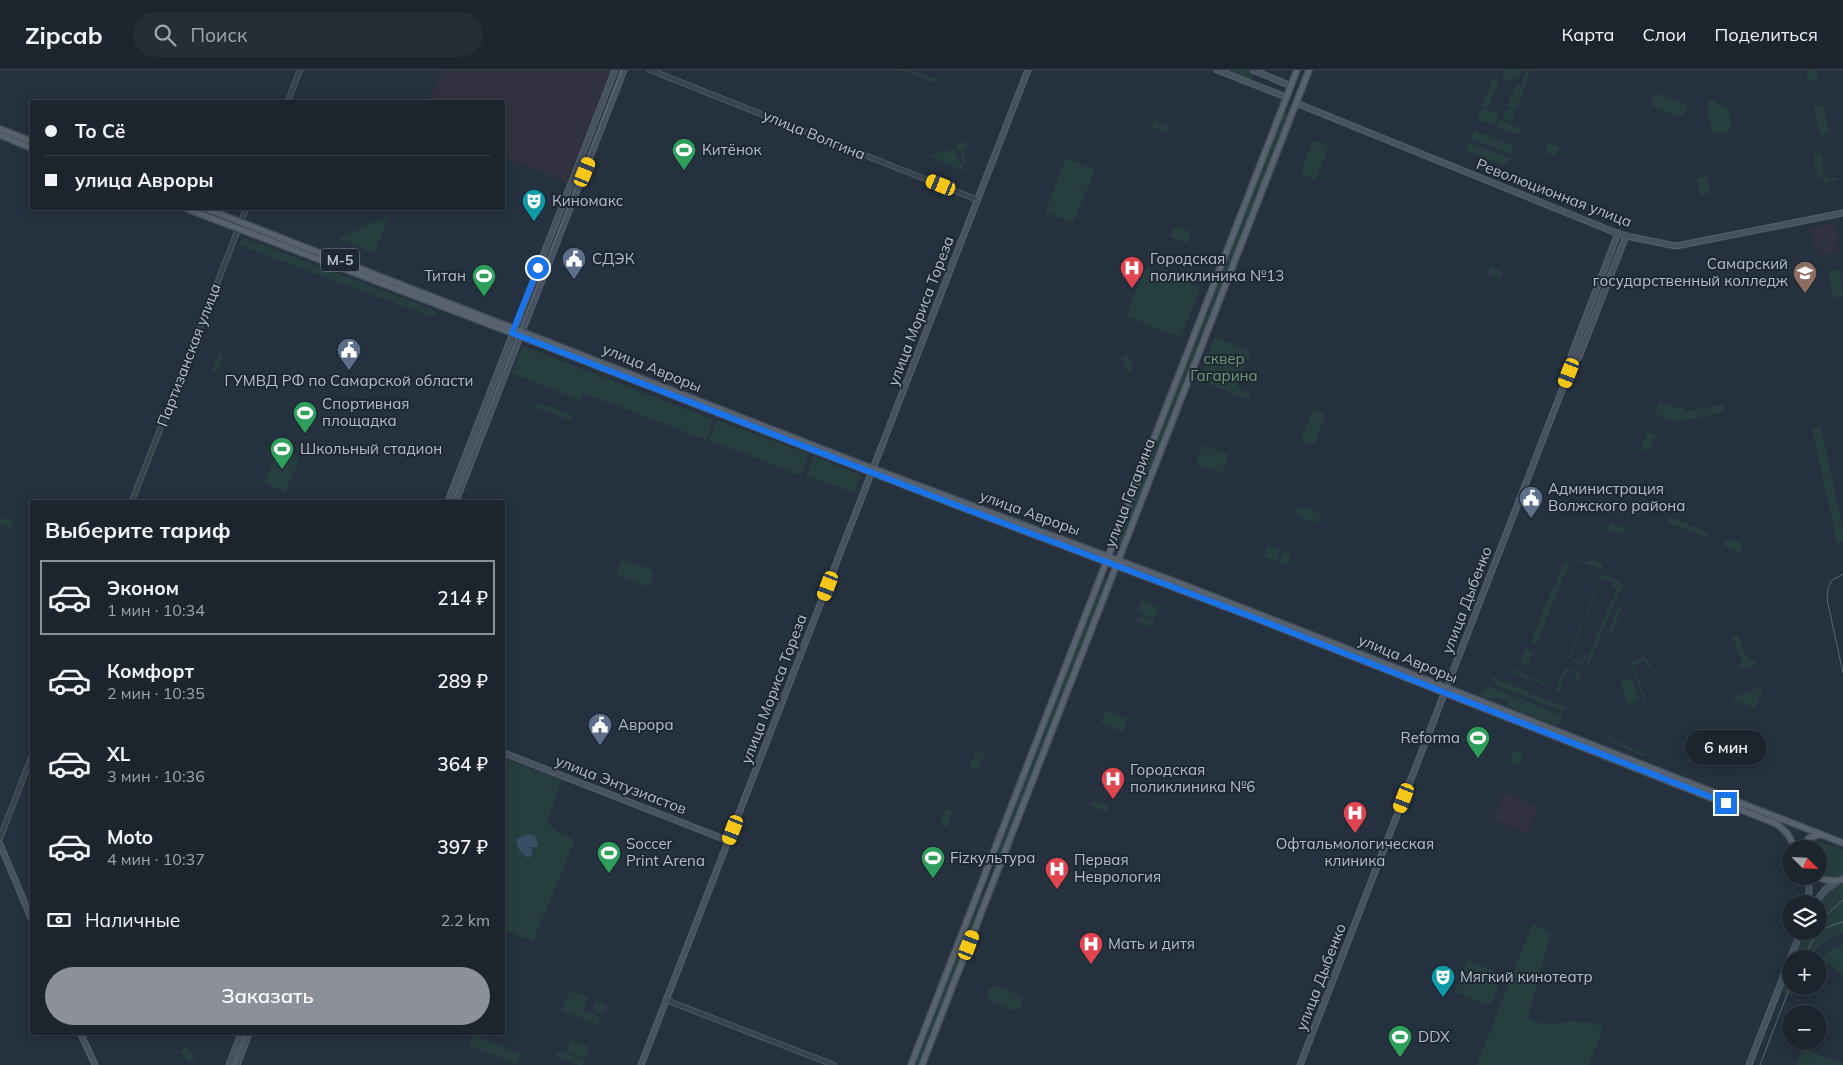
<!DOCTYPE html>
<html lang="ru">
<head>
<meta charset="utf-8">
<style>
	:root { --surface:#1c252e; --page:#252d36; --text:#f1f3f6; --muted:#a0a5aa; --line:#3a424a; --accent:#8c9099 }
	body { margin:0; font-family:Mulish,sans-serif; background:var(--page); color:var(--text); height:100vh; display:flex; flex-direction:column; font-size:19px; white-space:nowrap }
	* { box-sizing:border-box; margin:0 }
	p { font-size:16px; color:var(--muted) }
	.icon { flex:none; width:28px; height:28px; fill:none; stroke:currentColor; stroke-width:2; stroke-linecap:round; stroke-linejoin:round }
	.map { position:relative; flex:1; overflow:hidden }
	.drawer { position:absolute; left:30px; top:430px; width:475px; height:535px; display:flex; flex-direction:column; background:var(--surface); border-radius:0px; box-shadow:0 2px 12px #0003,0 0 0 1px var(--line) }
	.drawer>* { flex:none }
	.guide { position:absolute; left:30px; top:30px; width:475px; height:110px; border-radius:0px; box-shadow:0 2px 12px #0003,0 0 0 1px var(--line); display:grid; align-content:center; height:110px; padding:0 15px; background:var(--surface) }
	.needle { width:32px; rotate:114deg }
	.controls { position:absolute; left:1782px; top:770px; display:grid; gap:10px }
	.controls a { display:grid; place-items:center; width:45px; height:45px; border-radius:50%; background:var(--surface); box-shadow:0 2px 12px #0003,0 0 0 1px var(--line); font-size:25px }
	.end { position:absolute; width:22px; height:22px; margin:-11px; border:6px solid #1a73e8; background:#fff; box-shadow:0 0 0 2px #fff }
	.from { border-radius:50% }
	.bubble { position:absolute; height:35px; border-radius:18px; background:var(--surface); box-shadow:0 2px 12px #0003,0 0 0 1px var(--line); font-size:16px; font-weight:600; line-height:35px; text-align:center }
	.car { position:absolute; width:15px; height:30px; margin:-15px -8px; border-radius:6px; box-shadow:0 0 4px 1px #0007; background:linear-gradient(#f5c518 24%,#345 0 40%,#f5c518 0 76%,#345 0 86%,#f5c518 0) }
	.guide b { display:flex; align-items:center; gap:18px; height:48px; font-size:19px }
	.guide b+b { border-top:1px solid var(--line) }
	.guide i { width:12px; height:12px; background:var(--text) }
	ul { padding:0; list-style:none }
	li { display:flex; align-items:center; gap:15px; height:75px; margin:0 10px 8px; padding:0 5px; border:2px solid transparent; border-radius:0px }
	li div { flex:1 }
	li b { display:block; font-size:19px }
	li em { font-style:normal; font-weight:600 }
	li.active { border-color:var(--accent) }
	li>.icon { width:45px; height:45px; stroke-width:1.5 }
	h2 { padding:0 15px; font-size:22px; line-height:60px }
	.pay { display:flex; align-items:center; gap:12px; height:55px; padding:0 15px; font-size:19px }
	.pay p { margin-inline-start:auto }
	.cta { display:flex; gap:10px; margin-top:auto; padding:10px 15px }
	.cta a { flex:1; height:58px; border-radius:30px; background:var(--accent); color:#fff; font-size:20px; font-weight:600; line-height:58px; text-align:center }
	header { display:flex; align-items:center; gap:30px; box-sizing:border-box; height:70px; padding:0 25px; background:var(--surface); border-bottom:1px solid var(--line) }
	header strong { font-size:24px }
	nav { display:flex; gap:28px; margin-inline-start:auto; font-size:18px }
	.search { width:350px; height:45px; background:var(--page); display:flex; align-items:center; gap:12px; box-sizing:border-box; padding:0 18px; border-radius:28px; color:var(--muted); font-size:19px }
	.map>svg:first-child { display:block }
	.medical { fill:#32313f }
	.green { fill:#273e3f }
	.water { fill:#394e65 }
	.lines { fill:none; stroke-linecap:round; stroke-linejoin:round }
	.tertiary-casing { stroke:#57616c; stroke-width:6 }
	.secondary-casing { stroke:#57616c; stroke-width:7 }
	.primary-casing { stroke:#424c57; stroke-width:8 }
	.tertiary { stroke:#39434e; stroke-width:4.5 }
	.secondary { stroke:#475261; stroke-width:5 }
	.primary { stroke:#57626e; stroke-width:5.5 }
	.tram { stroke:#5b6775; stroke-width:1 }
	.route { stroke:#1a73e8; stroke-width:6 }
	.labels { text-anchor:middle; stroke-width:4; stroke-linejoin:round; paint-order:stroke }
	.shield { fill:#1e2833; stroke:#88919c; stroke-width:1 }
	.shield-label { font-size:14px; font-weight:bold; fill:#b5bec9 }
	.street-label { font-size:15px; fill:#b5bec9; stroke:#1e2833 }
	.poi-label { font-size:15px; fill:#b5bec9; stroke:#1e2833; text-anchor:start }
	.park-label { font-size:15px; fill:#6d9974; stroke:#1e2833 }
</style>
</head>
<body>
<header>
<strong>Zipcab</strong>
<div class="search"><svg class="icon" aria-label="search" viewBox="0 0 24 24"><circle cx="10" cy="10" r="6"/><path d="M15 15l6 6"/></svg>Поиск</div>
<nav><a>Карта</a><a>Слои</a><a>Поделиться</a></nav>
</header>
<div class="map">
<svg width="1843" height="995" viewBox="0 0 1843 995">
	<rect width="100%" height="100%" fill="#25313e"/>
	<!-- medical -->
	<g class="medical">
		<path d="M442,0H611L567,112L504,87V31H429Z"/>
		<path d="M1835,153L1839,174L1835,175L1836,182L1819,185L1818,180L1814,177L1810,158Z"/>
		<path d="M1504,723L1538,737L1527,763L1493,749Z"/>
	</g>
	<!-- green -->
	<g class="green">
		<path d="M901,0H911L936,9L935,13Z"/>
		<path d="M1221,0H1245L1255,4L1251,12Z"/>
		<path d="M1505,0H1522L1518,10L1513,8L1511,12L1502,9Z"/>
		<path d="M1527,0H1531L1516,40L1507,36L1516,14L1521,15Z"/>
		<path d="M1806,0H1816L1818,9L1808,11Z"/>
		<path d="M1493,8L1499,10L1488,38L1482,36Z"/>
		<path d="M1656,22L1688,35L1682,48L1650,35Z"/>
		<path d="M1716,30L1720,35L1729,40L1732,55L1726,63H1713C1710,52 1705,42 1709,31Z"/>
		<path d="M1823,35L1829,63L1820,65L1814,36Z"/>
		<path d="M1482,38L1499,44L1495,56L1477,49Z"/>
		<path d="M1506,38L1515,41L1511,52L1503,48Z"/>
		<path d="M1285,42L1288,44L1121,474L1118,475L1117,473Z"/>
		<path d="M1154,50L1170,56L1167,63L1152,57Z"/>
		<path d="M1499,50L1521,59L1518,65L1496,57Z"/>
		<path d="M1474,60L1514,76L1511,84L1471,69Z"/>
		<path d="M966,70L968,75L963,80L965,90L967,89L964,95L960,84L961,83L960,81H957L955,77Z"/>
		<path d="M1313,70L1329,77L1316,110L1300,103Z"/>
		<path d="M1469,72L1510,88L1506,96L1466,81Z"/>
		<path d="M1548,73L1559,77L1556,86L1545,82Z"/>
		<path d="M953,78L964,99L966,102L930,87L943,80L945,82Z"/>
		<path d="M1821,84L1826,109L1837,107L1838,110L1827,112L1828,115L1825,116L1823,107L1818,108L1813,85Z"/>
		<path d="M1066,88L1095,100L1073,153L1045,142Z"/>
		<path d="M1707,106L1710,124L1700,125L1697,108Z"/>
		<path d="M389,146L374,184L338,168Z"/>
		<path d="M1174,156L1191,162L1187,173L1170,167Z"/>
		<path d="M242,167L435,240L437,245L432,247L239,175Z"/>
		<path d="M1617,176L1618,178L1576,289L1574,290L1573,289L1615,177Z"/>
		<path d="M1491,196L1503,202L1500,209L1488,204Z"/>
		<path d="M1146,197L1200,218L1181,268L1126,246Z"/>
		<path d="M1840,199L1843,226L1833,228L1828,202Z"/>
		<path d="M1215,267L1251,281L1237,317L1251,323L1249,330L1199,310Z"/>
		<path d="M523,276L714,350L706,370L583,323L580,331L512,303Z"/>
		<path d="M219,283L224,284L217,302L212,300Z"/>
		<path d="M1127,285L1134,300L1128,303L1121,288Z"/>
		<path d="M537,332L572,345L570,351L535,337Z"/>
		<path d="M1660,332L1679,339L1683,338L1684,342L1723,334L1724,342L1677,352L1655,344Z"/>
		<path d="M1314,339L1326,344L1314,376L1300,370Z"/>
		<path d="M717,350L809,384L801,406L709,370Z"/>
		<path d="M1821,357L1843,460V471L1837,473L1812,358Z"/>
		<path d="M1647,362L1656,365L1649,382L1641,379Z"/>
		<path d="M1203,375L1229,385L1222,403L1196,394Z"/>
		<path d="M279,379L300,388L285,422L264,413Z"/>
		<path d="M814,386L861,405L854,423L807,405Z"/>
		<path d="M1302,436L1319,443L1321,446L1320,449L1315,453L1298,446L1296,439Z"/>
		<path d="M0,447L14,452L12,459L0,454Z"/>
		<path d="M1670,447L1708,462L1706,467L1667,452Z"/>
		<path d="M1611,452L1625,458L1622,465L1608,459Z"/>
		<path d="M1726,468L1739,472L1743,484L1723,475Z"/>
		<path d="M1268,475L1281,480L1276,492L1263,487Z"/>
		<path d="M1284,481L1292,485L1288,496L1279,492Z"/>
		<path d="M1570,486L1586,492L1593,490L1603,494L1601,500L1569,487Z"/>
		<path d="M626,490L652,500L654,504L650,514L644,516L619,506L617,502L622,491Z"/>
		<path d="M1565,491L1570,493L1560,515H1555Z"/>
		<path d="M1602,504L1619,511L1616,519L1612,518L1614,512L1602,508L1570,587L1581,592L1584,585L1586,586L1582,596L1568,588Z"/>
		<path d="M1103,509H1105L1106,511L996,797H994L993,796Z"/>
		<path d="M1619,513L1624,515L1620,522H1619L1589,594L1586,592Z"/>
		<path d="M1560,516L1536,574L1531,572L1553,517Z"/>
		<path d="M1142,531L1159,537L1154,549L1137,542Z"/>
		<path d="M1618,538L1622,539L1611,563L1608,562Z"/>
		<path d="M1140,545L1155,551L1152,558L1137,551Z"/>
		<path d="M1737,564L1748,591L1754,590L1756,594L1741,600L1738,596L1743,594L1732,566Z"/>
		<path d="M1526,579L1533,581L1528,595L1520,592Z"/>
		<path d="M1644,587L1649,590L1651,597L1648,598L1644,590L1634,596L1647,632L1645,633L1631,594V592Z"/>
		<path d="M1567,598L1581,603L1578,611L1575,610L1577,603L1567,601L1559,622L1555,620L1564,599Z"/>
		<path d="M1513,599L1547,614L1546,616L1512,602Z"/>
		<path d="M1493,607L1566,638L1564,642L1495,615L1492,610Z"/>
		<path d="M1631,608L1639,630L1628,634L1620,612Z"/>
		<path d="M1489,616L1516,627L1515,631L1517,627L1563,646L1558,656L1507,636L1508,632L1494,627L1493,630L1478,624Z"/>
		<path d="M1759,617L1763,618L1754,639L1731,629Z"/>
		<path d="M1106,640L1128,649L1122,662L1101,653Z"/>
		<path d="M1609,664L1613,670L1646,684L1645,687L1607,670Z"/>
		<path d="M977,680L985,684L977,701L969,697Z"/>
		<path d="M1514,680L1524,684L1519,696L1509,692Z"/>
		<path d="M504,688L562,710L548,748V753L554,760L575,770L533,871L506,861L504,864Z"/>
		<path d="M1093,730L1107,735V742L1089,735Z"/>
		<path d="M946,738L953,741L947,757L940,754Z"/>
		<path d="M1817,770L1843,780V806L1832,808L1819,803V779H1804L1809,773Z"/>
		<path d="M1843,814V863C1828,868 1819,877 1808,889H1795L1806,861H1819V834H1817L1828,821Z"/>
		<path d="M980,827H982L983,829L918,995H914Z"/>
		<path d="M1532,854L1551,862L1528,948L1538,953L1556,954L1571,951L1593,953L1604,957L1589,995H1477Z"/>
		<path d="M1843,874V906L1821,888L1834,878Z"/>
		<path d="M1467,890L1503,905L1490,936L1455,922Z"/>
		<path d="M1791,899V916H1796L1792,926L1782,922Z"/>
		<path d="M994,915L1022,926L1023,931L1020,939L1015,941L988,930C986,925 989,917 994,915Z"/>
		<path d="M572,921L588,927L583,940L601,948L598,955L561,940L565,930Z"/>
		<path d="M596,932L607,936L603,945L592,940Z"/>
		<path d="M473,965L520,984L517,994L469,975Z"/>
		<path d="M571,970L589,977L585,989L566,981Z"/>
		<path d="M186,977L195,988L189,993L180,982Z"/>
		<path d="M1803,979L1843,993V995H1797Z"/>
		<path d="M558,980L584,990L582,995H577L555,986Z"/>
	</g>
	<!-- water -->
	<path class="water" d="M528,764L535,766L538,774L536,777H530L533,784L528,788L520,781L516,773L517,769Z"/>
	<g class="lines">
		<defs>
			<g id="tertiary">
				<path d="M650,0L978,130"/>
				<path d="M288,31L300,0"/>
				<path d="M132,431L246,139"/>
				<path d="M0,768L31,688"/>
				<path d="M666,930L834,995"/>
			</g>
			<g id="secondary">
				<path d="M1217,0L1286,27"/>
				<path d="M1253,0L1291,16"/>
				<path d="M1296,33L1614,162L1631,167L1676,176L1843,143"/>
				<path d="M1571,297V286L1618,163"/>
				<path d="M448,431L615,0"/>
				<path d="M456,431L624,0"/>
				<path d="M504,683L729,771"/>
				<path d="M0,774L31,848"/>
				<path d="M1807,806L1809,819L1808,834"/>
				<path d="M1814,834L1826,819L1839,811"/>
				<path d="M81,964L95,995"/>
				<path d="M229,995L241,964"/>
				<path d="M237,995L249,964"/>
				<path d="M641,995L1028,0"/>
				<path d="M1300,995L1571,297L1579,287L1626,166"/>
				<path d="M1749,995L1801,861"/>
			</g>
			<g id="primary">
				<path d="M0,59L31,71"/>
				<path d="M0,65L31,78"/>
				<path d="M187,139L520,266L958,436L1255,548L1777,754L1787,763L1796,779"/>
				<path d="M207,139L866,396L1184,515L1843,773"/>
				<path d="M1801,779L1809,768L1819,765"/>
				<path d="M1816,806C1824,810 1834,813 1843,809"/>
				<path d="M911,995L1297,0"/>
				<path d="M922,995L1309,0"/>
			</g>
		</defs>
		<!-- tertiary casing -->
		<use href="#tertiary" class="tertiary-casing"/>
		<!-- secondary casing -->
		<use href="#secondary" class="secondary-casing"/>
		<!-- primary casing -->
		<use href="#primary" class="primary-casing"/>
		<!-- tertiary -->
		<use href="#tertiary" class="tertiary"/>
		<!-- secondary -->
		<use href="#secondary" class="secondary"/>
		<!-- primary -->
		<use href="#primary" class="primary"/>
		<!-- tram -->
		<g class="tram">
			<path d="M531,199L540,197L547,191"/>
			<path d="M453,431L622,0"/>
			<path d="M1843,504L1831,511L1828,519L1827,529L1843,603"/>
			<path d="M1819,852L1843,830"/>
			<path d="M1804,889C1814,865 1817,859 1843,852"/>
			<path d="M234,995L246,964"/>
			<path d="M1760,995L1791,914"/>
		</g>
	</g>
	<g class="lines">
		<!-- route -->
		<path class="route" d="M538,198L512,263L958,436L1255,548L1726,733"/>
	</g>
	<!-- icons -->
	<defs>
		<symbol id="stadium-pin" viewBox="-11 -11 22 30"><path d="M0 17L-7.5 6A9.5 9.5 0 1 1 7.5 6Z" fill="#2e9e5b" stroke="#1e2833"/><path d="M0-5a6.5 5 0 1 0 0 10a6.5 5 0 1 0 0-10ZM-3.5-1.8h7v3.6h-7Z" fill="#fff"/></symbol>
		<symbol id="theatre-pin" viewBox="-11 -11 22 30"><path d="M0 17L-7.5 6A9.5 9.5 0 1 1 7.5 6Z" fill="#0f9aa8" stroke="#1e2833"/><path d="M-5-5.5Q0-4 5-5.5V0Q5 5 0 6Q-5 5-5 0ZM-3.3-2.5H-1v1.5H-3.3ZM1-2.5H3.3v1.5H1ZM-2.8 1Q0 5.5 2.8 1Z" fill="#fff"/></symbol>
		<symbol id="civic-pin" viewBox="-11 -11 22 30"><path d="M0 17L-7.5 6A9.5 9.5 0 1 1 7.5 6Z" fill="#5c6f8a" stroke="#1e2833"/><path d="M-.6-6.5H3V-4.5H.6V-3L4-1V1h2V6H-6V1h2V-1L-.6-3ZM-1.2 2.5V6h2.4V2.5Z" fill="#fff"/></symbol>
		<symbol id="hospital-pin" viewBox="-11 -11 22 30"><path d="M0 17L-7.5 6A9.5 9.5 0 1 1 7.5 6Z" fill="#e0444e" stroke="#1e2833"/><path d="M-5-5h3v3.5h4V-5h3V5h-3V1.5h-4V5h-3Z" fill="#fff"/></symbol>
		<symbol id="university-pin" viewBox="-11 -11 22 30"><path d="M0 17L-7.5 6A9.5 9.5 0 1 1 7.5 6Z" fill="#8d6e63" stroke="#1e2833"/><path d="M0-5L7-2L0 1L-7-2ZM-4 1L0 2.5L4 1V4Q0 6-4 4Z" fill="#fff"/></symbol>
	</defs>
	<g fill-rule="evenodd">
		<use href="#stadium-pin" x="670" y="66" width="28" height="38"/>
		<use href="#theatre-pin" x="520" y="117" width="28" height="38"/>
		<use href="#civic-pin" x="560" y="175" width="28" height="38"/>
		<use href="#hospital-pin" x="1118" y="184" width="28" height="38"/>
		<use href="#university-pin" x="1791" y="189" width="28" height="38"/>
		<use href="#stadium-pin" x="470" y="192" width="28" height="38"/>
		<use href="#civic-pin" x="335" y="266" width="28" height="38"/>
		<use href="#stadium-pin" x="291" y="329" width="28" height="38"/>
		<use href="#stadium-pin" x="268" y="365" width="28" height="38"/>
		<use href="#civic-pin" x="1517" y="414" width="28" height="38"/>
		<use href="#civic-pin" x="586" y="641" width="28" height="38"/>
		<use href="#stadium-pin" x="1464" y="654" width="28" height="38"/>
		<use href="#hospital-pin" x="1099" y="695" width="28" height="38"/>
		<use href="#hospital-pin" x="1341" y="729" width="28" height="38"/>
		<use href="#stadium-pin" x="595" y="769" width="28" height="38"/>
		<use href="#stadium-pin" x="919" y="774" width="28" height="38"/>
		<use href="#hospital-pin" x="1043" y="785" width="28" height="38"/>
		<use href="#hospital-pin" x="1077" y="860" width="28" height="38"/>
		<use href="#theatre-pin" x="1429" y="893" width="28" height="38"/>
		<use href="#stadium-pin" x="1386" y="953" width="28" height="38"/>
	</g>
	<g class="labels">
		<!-- shield labels -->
		<rect class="shield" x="321" y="178.5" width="38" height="23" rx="4"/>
		<g class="shield-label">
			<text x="340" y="195">М-5</text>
		</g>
		<!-- street labels -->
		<g class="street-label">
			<text transform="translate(814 65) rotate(22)" y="5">улица Волгина</text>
			<text transform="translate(1554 123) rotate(21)" y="5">Революционная улица</text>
			<text transform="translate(921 241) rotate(-69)" y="5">улица Мориса Тореза</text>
			<text transform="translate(189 285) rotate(-69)" y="5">Партизанская улица</text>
			<text transform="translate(652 298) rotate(22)" y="5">улица Авроры</text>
			<text transform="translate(1130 423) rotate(-69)" y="5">улица Гагарина</text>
			<text transform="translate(1030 443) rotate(20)" y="5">улица Авроры</text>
			<text transform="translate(1467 530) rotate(-69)" y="5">улица Дыбенко</text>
			<text transform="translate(1408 589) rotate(22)" y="5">улица Авроры</text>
			<text transform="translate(774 619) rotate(-69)" y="5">улица Мориса Тореза</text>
			<text transform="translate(621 715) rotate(21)" y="5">улица Энтузиастов</text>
			<text transform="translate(1321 907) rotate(-69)" y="5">улица Дыбенко</text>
		</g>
		<!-- poi labels -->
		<g class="poi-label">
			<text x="702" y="85">Китёнок</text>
			<text x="552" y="136">Киномакс</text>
			<text x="592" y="194">СДЭК</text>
			<text x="1150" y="194">Городская<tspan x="1150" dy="17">поликлиника №13</tspan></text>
			<text x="1788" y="199" text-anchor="end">Самарский<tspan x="1788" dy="17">государственный колледж</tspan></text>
			<text x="466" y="211" text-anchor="end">Титан</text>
			<text x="349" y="316" text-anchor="middle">ГУМВД РФ по Самарской области</text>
			<text x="322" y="339">Спортивная<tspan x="322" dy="17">площадка</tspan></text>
			<text x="300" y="384">Школьный стадион</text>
			<text x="1548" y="424">Администрация<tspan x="1548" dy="17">Волжского района</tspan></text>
			<text x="618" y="660">Аврора</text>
			<text x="1460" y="673" text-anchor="end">Reforma</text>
			<text x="1130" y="705">Городская<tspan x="1130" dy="17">поликлиника №6</tspan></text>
			<text x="626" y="779">Soccer<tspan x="626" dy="17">Print Arena</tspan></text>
			<text x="1355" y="779" text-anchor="middle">Офтальмологическая<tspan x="1355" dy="17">клиника</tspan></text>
			<text x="950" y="793">Fizкультура</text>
			<text x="1074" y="795">Первая<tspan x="1074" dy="17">Неврология</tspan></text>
			<text x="1108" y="879">Мать и дитя</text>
			<text x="1460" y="912">Мягкий кинотеатр</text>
			<text x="1418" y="972">DDX</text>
		</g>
		<!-- park labels -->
		<g class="park-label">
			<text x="1224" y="294">сквер<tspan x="1224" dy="17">Гагарина</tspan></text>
		</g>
	</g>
</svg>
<div class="controls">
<a><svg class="needle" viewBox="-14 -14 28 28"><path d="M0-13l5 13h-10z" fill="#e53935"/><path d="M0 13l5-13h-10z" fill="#a0a5aa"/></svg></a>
<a><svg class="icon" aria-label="layers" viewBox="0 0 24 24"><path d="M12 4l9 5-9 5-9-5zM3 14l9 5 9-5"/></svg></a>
<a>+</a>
<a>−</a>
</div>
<i class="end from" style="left:538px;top:198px"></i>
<i class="end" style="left:1726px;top:733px"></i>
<div class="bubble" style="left:1685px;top:660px;width:82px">6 мин</div>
<i class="car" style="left:585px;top:102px;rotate:22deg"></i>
<i class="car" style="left:941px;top:115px;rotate:292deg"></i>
<i class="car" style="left:1569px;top:303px;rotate:201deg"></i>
<i class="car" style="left:828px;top:516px;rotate:201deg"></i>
<i class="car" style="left:1404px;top:728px;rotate:201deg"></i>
<i class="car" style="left:733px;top:760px;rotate:201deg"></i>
<i class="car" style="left:969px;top:875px;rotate:21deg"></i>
<div class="guide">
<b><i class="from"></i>То Сё</b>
<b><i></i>улица Авроры</b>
</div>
<section class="drawer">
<h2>Выберите тариф</h2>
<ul>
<li class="active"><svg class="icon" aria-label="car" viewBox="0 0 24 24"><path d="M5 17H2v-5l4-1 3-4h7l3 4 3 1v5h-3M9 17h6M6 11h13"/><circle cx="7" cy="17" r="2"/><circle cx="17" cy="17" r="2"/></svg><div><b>Эконом</b><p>1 мин · 10:34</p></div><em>214 ₽</em></li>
<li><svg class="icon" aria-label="car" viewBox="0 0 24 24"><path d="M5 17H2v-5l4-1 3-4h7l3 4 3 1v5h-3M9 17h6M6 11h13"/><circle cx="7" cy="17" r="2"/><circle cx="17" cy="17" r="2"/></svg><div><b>Комфорт</b><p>2 мин · 10:35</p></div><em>289 ₽</em></li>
<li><svg class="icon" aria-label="car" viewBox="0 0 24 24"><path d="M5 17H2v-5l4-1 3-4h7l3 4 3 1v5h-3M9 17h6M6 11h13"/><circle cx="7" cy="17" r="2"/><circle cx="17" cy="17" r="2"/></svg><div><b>XL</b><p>3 мин · 10:36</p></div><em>364 ₽</em></li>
<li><svg class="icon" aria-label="car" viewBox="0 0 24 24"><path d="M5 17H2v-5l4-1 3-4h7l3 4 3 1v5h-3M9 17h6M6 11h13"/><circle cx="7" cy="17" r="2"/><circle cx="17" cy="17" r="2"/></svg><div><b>Moto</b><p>4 мин · 10:37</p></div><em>397 ₽</em></li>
</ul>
<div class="pay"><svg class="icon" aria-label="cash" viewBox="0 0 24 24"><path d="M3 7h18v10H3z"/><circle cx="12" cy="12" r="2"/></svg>Наличные<p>2.2 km</p></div>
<div class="cta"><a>Заказать</a></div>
</section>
</div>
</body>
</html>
